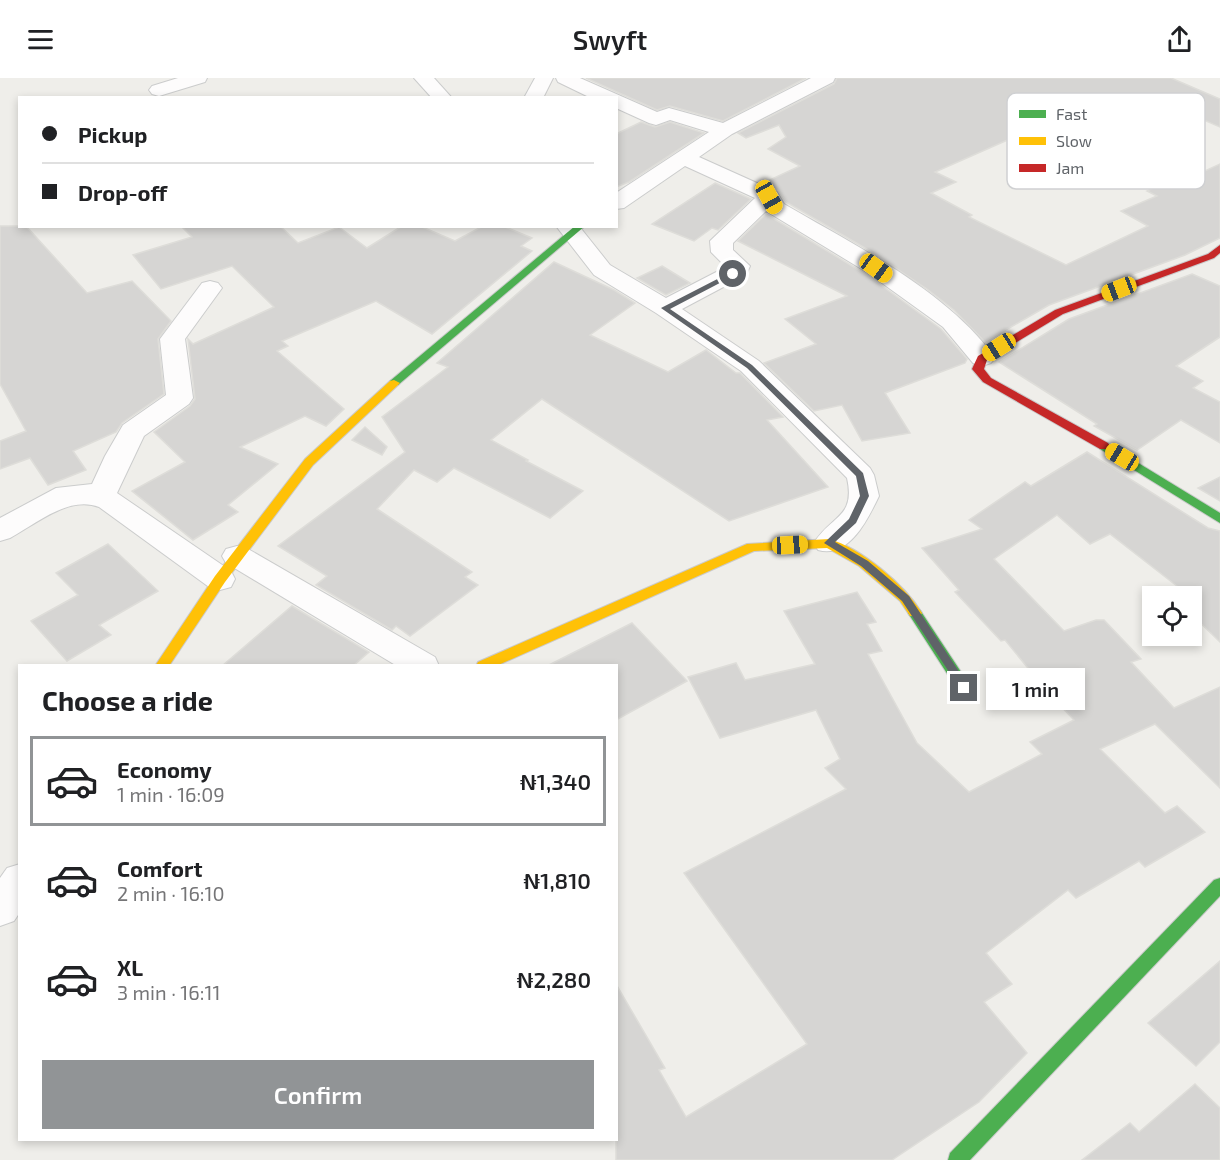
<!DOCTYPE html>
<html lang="en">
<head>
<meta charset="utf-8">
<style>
	:root { --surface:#fff; --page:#f2f2f2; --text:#202124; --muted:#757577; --line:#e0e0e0; --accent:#919496 }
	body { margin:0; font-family:"Exo 2",sans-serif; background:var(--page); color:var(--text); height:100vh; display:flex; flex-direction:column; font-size:22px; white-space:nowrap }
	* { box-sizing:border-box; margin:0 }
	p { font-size:20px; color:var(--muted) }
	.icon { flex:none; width:33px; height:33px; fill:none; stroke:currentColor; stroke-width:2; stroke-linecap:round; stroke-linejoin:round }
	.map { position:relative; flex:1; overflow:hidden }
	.sheet { position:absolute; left:18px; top:586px; width:600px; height:477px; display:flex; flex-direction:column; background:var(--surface); border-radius:0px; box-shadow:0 3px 9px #0003 }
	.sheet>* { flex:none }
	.banner { position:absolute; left:18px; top:18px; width:600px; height:132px; border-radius:0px; box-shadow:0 3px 9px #0003; display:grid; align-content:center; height:132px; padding:0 24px; background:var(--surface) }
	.fabs { position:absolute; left:1142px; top:508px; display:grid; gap:12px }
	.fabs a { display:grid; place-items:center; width:60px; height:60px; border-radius:0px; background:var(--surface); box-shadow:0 3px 9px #0003; font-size:30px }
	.end { position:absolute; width:27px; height:27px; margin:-14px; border:8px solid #5f6368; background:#fff; box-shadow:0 0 0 3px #fff }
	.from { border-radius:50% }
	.bubble { position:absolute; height:42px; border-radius:0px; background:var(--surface); box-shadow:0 3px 9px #0003; font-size:20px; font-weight:600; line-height:42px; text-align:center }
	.car { position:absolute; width:18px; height:36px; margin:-18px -9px; border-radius:8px; box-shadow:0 0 4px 2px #0007; background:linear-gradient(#f5c518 24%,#345 0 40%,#f5c518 0 76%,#345 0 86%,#f5c518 0) }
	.banner b { display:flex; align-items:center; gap:21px; height:57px; font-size:22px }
	.banner b+b { border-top:2px solid var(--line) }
	.banner i { width:15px; height:15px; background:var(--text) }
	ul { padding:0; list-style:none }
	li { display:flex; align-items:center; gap:18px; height:90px; margin:0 12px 9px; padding:0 12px; border:3px solid transparent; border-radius:0px }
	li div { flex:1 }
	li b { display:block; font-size:22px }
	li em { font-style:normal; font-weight:600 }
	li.current { border-color:var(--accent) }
	li>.icon { width:54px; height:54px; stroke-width:1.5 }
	h2 { padding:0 24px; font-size:27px; line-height:72px }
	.button { display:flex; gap:12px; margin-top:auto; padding:12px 24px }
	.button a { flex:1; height:69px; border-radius:0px; background:var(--accent); color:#fff; font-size:24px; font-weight:600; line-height:69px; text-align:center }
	header { display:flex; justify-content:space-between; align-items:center; height:78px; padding:0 24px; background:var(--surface); font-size:27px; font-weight:600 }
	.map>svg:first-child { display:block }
	.building { fill:#d6d5d3; stroke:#deddd9; stroke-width:1.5 }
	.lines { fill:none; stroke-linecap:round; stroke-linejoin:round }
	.street-casing { stroke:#cbcccc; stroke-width:2 }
	.fast-casing { stroke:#cacacb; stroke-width:2 }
	.slow-casing { stroke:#cacacb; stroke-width:2 }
	.jam-casing { stroke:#cacacb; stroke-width:2 }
	.street { fill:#fdfcfc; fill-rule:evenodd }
	.fast { fill:#4caf50; fill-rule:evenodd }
	.slow { fill:#ffc107; fill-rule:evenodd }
	.jam { fill:#c62828; fill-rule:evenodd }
	.route { fill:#5f6368 }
	.key { fill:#fff; stroke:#cfd0d2; stroke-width:1.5 }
	.key-label { font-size:16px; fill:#5f6368 }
</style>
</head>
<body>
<header><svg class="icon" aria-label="menu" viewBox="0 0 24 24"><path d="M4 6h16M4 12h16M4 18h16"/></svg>Swyft<svg class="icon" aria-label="share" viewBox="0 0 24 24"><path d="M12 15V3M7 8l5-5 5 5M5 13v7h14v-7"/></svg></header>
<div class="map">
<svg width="1220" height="1082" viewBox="0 0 1220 1082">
	<rect width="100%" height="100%" fill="#efeeea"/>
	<!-- building -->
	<g class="building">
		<path d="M586,0H806L723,43L670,28L657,32Z"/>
		<path d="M837,0H1171L1220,21V49L1197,39L1138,63L1107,48L1064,68L1030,52L935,94L956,104L931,115L972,137L969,139L1066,187L1148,148L1121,133L1157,118L1147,113L1186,94L1194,98L1220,86V160L1185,177L1049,227L985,264L954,232L927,211L870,173L786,124L778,112L763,105L800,88L768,71L786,59L779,47L746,60L738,55L834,6Z"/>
		<path d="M641,44L655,49L670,44L704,55L629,104L616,109V56Z"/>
		<path d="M715,105L751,121L718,152L712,150L694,163L652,146Z"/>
		<path d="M766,136L867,197L941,251L967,281L965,285L885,315L910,355L862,363L842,327L814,333L764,285L816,266L785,241L847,218L738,163Z"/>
		<path d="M0,148H26L87,215L132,203L171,243L158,261L164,316L122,345L116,354L73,373L86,392L48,407L30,380L0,391V363L26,353L0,306Z"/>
		<path d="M181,148H280L298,165L339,149L367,170L402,148H420L455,163L483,148H503L532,160L521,168L532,173L432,256L376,223L282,263L288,268L277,273L344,331L326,348L305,338L240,369L278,386L228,427L238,434L193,462L132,413L185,384L154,354L190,328L195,321L188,261L193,266L274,229L232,188L161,211L133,177L192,159Z"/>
		<path d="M554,184L614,212L635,225L590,257L668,294L706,272L736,295H740L783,339L767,342L828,409L729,443L542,321L491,362L528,382L526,383L583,413L550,440L454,390L437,404L414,392L377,431L472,494L465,499L478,507L410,558L396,548L392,552L316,507L327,498L278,468L405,374L382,339L448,289L437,285Z"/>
		<path d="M662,188L690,205L666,217L637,200Z"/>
		<path d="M1192,196L1220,208V259L1176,288L1203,303L1193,310L1220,324V365L1181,342L1137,372L1094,348L1097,346L999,284L1069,241Z"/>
		<path d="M365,349L387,369L382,377L352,362Z"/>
		<path d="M1087,374L1208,450L1220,453V564L1191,536V519L1110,456L1090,466L1057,437L994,481L1064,553L1096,542H1104L1141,581L1131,584L1174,630L1220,609V710L1155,646L1100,671L1165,735L1177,728L1205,754L1145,789L1139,783L1076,820L1068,812L986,875L1012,906L984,924L1027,975L979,1024L892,1082H616V906L665,990L659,992L686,1039L807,966L684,795L846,711L825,690L840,681L816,632L720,660L688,599L736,585L745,602L815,586L784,533L857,514L876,544L867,546L882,573L868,576L917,665L969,714L1042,676L1030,664L1074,642L1050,617L1005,562L1001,563L955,514L959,512L922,470L982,451L969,442L1025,404L1031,408Z"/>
		<path d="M1220,399V423L1198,410Z"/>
		<path d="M108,466L158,513L99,547L111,557L67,583L31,543L78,517L56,495Z"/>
		<path d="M292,528L369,574L353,588H222Z"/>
		<path d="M632,545L687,603L616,642V588H547Z"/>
		<path d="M1220,883V964L1196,988L1148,945Z"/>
		<path d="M1195,1006L1220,1030V1082H1082L1130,1045L1139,1054Z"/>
	</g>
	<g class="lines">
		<defs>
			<g id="street">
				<path d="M178,0H207L205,4L159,18L152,16L149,12L152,8Z"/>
				<path d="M414,0H434L452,20H432Z"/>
				<path d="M535,0H553L543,20H524Z"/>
				<path d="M556,0H580L657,34L669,30L723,45L811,0H835L833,4L732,56L699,79L777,114L784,126C854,167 948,213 995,280L991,285L982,288L973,285L943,249L868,195L766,133L733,165V172L750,188L746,197L682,231L759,283L870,390L874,397L879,418C868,441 849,481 818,472L814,465C831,437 856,440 847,400L741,293L656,235L594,197L556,148H579L610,187L666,220L726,189L711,174L710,163L755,120L685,88L624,130L616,131V115L709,54L670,42L656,47L649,45L616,30V20H591L558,4Z"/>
				<path d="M210,203L218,205L222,210L185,261L193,320L189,326L144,358L117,415L231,493L235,501L231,509L220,512L209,509L99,429C69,417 36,446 10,460L0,463V440L56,410L92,406L105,378L123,347L166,317L160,261L202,205Z"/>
				<path d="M237,468L248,471L435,579L439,588H397L226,485L222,478L226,471Z"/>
				<path d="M20,786V834L14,843L0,848V800L7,790Z"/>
			</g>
			<g id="fast">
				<path d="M575,148H585L398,307H390V303Z"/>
				<path d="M1104,364L1220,435V445L1100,371L1098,368Z"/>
				<path d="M915,530L920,532L969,606L971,610L969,614H959L910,538L908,535Z"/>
				<path d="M1220,800V818L970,1082H948L950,1075L1214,802Z"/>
			</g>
			<g id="slow">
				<path d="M394,302L400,305L398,307L313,387L225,504L169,588H155L215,498L305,381L390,303Z"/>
				<path d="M829,461C861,470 905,507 922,535L920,538H910L900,523L859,488L827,470L754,473L496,588H476L478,584L747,466Z"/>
			</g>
			<path id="jam" d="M1220,167V175L1214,180L1063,236L987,282L984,291L991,300L1108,365L1110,368L1108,371H1100L983,304L972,291L978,278L1055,232L1208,176Z"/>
		</defs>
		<!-- street casing -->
		<use href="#street" class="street-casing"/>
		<!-- fast casing -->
		<use href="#fast" class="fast-casing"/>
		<!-- slow casing -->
		<use href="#slow" class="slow-casing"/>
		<!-- jam casing -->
		<use href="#jam" class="jam-casing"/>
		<!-- street -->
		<use href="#street" class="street"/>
		<!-- fast -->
		<use href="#fast" class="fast"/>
		<!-- slow -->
		<use href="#slow" class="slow"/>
		<!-- jam -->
		<use href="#jam" class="jam"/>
	</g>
	<!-- route -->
	<path class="route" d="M731,194L737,196L670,231L752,287L863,395L869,418L856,445L835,464L868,483L909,518L968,607V612H961L902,523L861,488L824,465L849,441L860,418L856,398L747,290L661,230Z"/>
	<!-- legend -->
	<rect x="1007" y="15" width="198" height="96" rx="9" class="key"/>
	<rect x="1019" y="32" width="27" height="8" fill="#4caf50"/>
	<rect x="1019" y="59" width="27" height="8" fill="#ffc107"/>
	<rect x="1019" y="86" width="27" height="8" fill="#c62828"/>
	<g class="key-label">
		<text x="1056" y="42">Fast</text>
		<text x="1056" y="69">Slow</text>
		<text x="1056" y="96">Jam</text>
	</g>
</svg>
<div class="fabs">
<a><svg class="icon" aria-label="locate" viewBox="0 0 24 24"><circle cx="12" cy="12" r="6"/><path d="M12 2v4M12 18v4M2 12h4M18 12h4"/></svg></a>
</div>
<i class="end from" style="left:733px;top:196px"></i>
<i class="end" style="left:964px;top:610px"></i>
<div class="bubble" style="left:986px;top:590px;width:99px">1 min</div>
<i class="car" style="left:769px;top:119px;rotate:151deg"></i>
<i class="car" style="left:876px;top:190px;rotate:126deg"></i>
<i class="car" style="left:1119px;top:211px;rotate:249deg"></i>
<i class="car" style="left:999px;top:269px;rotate:238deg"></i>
<i class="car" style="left:1122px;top:379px;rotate:301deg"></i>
<i class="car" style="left:790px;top:467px;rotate:87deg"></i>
<div class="banner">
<b><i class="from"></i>Pickup</b>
<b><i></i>Drop-off</b>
</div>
<section class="sheet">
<h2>Choose a ride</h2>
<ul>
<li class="current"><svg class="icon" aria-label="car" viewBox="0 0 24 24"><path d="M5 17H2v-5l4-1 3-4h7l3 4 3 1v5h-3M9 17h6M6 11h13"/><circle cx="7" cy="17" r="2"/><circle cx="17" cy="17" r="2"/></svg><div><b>Economy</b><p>1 min · 16:09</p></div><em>₦1,340</em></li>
<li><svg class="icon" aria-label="car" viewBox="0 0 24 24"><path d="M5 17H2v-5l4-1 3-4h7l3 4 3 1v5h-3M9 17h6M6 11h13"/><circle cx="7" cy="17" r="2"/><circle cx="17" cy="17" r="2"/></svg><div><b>Comfort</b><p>2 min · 16:10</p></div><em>₦1,810</em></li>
<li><svg class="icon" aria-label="car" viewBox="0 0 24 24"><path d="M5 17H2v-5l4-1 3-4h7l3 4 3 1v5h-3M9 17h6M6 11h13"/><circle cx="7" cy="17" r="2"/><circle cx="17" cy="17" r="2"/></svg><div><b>XL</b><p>3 min · 16:11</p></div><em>₦2,280</em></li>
</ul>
<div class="button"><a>Confirm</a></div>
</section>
</div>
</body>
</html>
